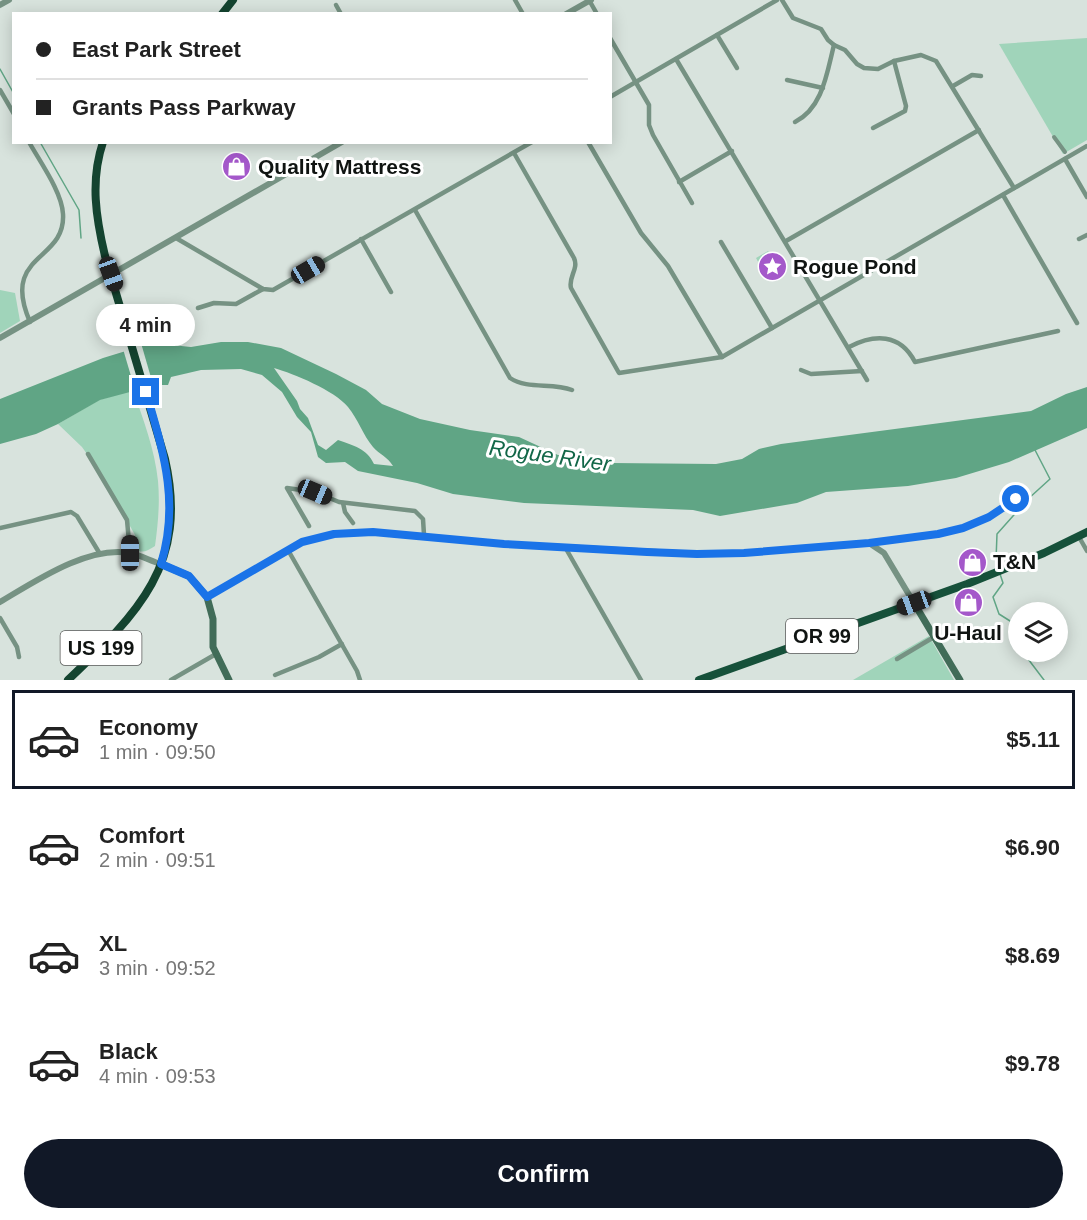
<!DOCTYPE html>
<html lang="en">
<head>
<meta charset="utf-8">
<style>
	:root { --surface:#fff; --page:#f2f2f2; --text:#222; --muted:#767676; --line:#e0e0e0; --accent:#111827 }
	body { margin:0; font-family:Helvetica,sans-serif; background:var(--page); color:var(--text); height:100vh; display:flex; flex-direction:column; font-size:22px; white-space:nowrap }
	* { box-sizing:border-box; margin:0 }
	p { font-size:20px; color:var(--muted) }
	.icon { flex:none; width:33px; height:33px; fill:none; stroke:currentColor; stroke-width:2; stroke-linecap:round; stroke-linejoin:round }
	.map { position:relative; height:680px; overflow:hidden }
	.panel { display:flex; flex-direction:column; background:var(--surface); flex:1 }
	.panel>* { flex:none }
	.top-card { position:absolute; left:12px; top:12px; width:600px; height:132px; border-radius:0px; box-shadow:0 3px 15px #0003; display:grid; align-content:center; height:132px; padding:0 24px; background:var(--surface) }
	.controls { position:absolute; left:1008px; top:602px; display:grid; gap:12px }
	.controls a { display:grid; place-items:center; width:60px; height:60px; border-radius:50%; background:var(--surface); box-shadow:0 3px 15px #0003; font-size:30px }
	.end { position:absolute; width:27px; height:27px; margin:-14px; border:8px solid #1a73e8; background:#fff; box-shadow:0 0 0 3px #fff }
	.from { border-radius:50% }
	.bubble { position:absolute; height:42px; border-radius:21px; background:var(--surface); box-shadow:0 3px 15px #0003; font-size:20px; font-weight:800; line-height:42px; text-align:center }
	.car { position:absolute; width:18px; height:36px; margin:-18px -9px; border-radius:8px; box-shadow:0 0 4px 2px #0007; background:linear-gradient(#222 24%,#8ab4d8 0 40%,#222 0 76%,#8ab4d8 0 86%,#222 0) }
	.top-card b { display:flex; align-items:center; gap:21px; height:57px; font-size:22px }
	.top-card b+b { border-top:2px solid var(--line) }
	.top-card i { width:15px; height:15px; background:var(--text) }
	ul { padding:10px 0 0; list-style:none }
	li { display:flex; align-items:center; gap:18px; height:99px; margin:0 12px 9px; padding:0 12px; border:3px solid transparent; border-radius:0px }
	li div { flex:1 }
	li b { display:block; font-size:22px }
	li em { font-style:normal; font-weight:800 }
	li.current { border-color:var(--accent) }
	li>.icon { width:54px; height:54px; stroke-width:1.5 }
	.primary-button { display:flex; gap:12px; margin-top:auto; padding:12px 24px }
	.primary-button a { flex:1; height:69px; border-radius:36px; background:var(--accent); color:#fff; font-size:24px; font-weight:800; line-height:69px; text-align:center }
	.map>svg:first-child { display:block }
	.green { fill:#a0d4ba }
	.water { fill:#60a585; fill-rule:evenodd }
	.pier { fill:#d8e3dd }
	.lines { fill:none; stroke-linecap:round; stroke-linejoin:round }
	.stream { stroke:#60a585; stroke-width:1.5 }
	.pedestrian { stroke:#769283; stroke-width:4 }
	.minor { stroke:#769283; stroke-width:4.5 }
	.tertiary { stroke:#769283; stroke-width:6 }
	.secondary { stroke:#416c58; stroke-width:7 }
	.primary { stroke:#16513a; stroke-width:8 }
	.trunk { stroke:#144430; stroke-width:8 }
	.route { stroke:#1a73e8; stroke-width:8 }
	.labels { text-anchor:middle; stroke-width:6; stroke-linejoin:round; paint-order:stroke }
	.shield { fill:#fff; stroke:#585a59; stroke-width:1.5 }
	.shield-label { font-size:20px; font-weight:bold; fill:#101412 }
	.poi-label { font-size:21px; font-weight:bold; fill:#101412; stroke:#fff; text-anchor:start }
	.water-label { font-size:22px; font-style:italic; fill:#126748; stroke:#fff }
</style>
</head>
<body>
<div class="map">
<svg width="1087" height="680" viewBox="0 0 1087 680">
	<rect width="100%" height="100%" fill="#d8e3dd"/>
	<!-- green -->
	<g class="green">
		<path d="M1087,38V140L1063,154L999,44Z"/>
		<path d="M768,251L780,269L765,275L756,258Z"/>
		<path d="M0,290L15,293L20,321L0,333Z"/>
		<path d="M133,390C143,419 155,450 158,481C160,503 158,524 155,546C146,552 142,554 133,548L135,535L101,474L82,447L58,424L99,400Z"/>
		<path d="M929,636L954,680H853Z"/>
	</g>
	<!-- water -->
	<path class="water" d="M221,342H248L281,348L336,374L366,390L382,404L420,419L470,430L519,437L558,455L611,463L716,464L742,459L759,449L781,444L1031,411L1066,394L1087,387V428L1009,462L956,478L908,486L826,492L797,503L720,516L693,510L524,503L453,494L417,483L358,471L345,462L326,463L318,457L311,432L297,417L282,392L262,375L241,369L201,370L171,377L168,385H156L100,400L58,424L36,434L0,444V399L103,358L152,343L191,347ZM274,368C294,374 334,390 348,407C358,419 363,435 373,447C379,454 388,457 393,466L374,464C366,448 354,446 338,440L326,450L318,445L308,418L300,409L297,401Z"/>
	<!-- pier -->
	<path class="pier" d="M141,343L154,388L136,393L123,349Z"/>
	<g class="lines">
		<!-- stream -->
		<g class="stream">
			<path d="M0,69L14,94"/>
			<path d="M40,142L79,210L81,238"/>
			<path d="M998,567L996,560L997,534L1028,499L1050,479L1035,450"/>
			<path d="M1000,574L1003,583L993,597L999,614L1018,626V631"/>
			<path d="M1022,651L1044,680"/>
		</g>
		<!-- pedestrian -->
		<path class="pedestrian" d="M1054,137L1065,152"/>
		<!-- minor -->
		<g class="minor">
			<path d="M515,0L523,14"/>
			<path d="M589,0L597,14"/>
			<path d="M782,0L793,18L821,29L828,40L834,45L845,50L857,64L864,68L878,69L894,61L921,55L936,61L1014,188"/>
			<path d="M336,5L341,14"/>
			<path d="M717,35L737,68"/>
			<path d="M610,38L649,105V125L653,135L692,203"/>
			<path d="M676,59L867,380"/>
			<path d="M787,80L823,88"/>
			<path d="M953,86L972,75L981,76"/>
			<path d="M0,90L14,114"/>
			<path d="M610,97L777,0"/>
			<path d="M795,122C823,108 827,72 834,45"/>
			<path d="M873,128L905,111L906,106L894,61"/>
			<path d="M29,142C40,162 62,192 63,214C66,262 0,253 30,322"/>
			<path d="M588,142L641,233L668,266L722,357"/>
			<path d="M514,153L574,258C579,269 568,277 571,288L619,373L722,357L1087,146"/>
			<path d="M1065,159L1087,197"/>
			<path d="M679,182L732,151"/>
			<path d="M1003,195L1077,323"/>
			<path d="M415,210L510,378C528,390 552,382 572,390"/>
			<path d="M176,238L263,289L273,290L532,142"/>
			<path d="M361,239L391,292"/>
			<path d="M1079,239L1087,235"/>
			<path d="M786,241L979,130"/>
			<path d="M721,242L772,328"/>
			<path d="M198,308L214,303L236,304L263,289"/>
			<path d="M849,347C874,334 900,333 915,362L1058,331"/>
			<path d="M801,370L811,374L862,371"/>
			<path d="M88,454L127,520L130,553"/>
			<path d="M343,503L345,512L353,523"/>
			<path d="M309,526L287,488L315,492L339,502L415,511L423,519L424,535"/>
			<path d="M0,528L71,512L77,516L100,554"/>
			<path d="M1079,537L1087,551"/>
			<path d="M869,543C908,538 951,536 987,518C1001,511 1014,501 1027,493"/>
			<path d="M565,547L641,680"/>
			<path d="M288,550L357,671L360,680"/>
			<path d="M0,618L17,647L19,657"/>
			<path d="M897,659L934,637"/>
			<path d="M275,675L319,657L342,644"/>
			<path d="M171,680L216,654"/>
		</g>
		<!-- tertiary -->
		<g class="tertiary">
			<path d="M0,5L9,0"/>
			<path d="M566,14L591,0"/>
			<path d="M0,338L342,142"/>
			<path d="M207,597L302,542L334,534L373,532L504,544L697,554L744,553L869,543L884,553L914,603"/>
			<path d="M0,602C34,582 88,545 130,553C140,555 151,561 161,564"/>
		</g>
		<!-- secondary -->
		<g class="secondary">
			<path d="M161,564L189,576L207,597L213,619V647L229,680"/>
			<path d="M914,603L960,680"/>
		</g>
		<!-- primary -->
		<path class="primary" d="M699,680L967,584L1044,553L1087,532"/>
		<!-- trunk -->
		<g class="trunk">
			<path d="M222,14L233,0"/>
			<path d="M68,680C138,613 189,564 165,459L105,256C96,218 90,181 103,142"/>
		</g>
	</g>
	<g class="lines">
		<!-- route -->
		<path class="route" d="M146,392C163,451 180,502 161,564L189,576L207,597L302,542L334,534L373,532L504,544L647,552L697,554L744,553L869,543L938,534L963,528L989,517L1016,499"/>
	</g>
	<!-- icons -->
	<defs>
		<symbol id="shop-disc" viewBox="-11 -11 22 22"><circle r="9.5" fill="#a458ca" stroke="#fff"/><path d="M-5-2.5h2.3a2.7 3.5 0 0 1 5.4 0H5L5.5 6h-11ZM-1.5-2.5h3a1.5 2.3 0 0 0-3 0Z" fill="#fff"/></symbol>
		<symbol id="sight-disc" viewBox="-11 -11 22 22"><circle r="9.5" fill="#a458ca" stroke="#fff"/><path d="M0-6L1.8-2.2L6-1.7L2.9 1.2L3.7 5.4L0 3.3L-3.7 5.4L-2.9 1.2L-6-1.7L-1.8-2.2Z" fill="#fff"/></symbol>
	</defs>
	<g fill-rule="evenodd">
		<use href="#shop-disc" x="220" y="150" width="33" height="33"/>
		<use href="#sight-disc" x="756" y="250" width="33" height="33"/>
		<use href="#shop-disc" x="956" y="546" width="33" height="33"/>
		<use href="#shop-disc" x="952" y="586" width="33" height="33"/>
	</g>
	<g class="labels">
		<!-- shield labels -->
		<g class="shield">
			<rect x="786" y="619" width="72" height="34" rx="4.5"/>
			<rect x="60.5" y="631" width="81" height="34" rx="4.5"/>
		</g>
		<g class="shield-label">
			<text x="822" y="643">OR 99</text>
			<text x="101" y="655">US 199</text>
		</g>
		<!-- poi labels -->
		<g class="poi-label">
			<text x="258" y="174">Quality Mattress</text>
			<text x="793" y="274">Rogue Pond</text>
			<text x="993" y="569">T&amp;N</text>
			<text x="968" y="640" text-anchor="middle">U-Haul</text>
		</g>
		<!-- water labels -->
		<g class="water-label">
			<text transform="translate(550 455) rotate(8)" y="8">Rogue River</text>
		</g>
	</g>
</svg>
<div class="controls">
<a><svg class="icon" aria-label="layers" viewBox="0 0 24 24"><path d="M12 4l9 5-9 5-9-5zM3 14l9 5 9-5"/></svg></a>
</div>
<i class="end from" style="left:1016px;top:499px"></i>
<i class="end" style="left:146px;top:392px"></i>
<div class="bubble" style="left:96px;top:304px;width:99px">4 min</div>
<i class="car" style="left:308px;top:270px;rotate:60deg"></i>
<i class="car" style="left:111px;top:274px;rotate:160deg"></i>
<i class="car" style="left:315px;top:492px;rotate:113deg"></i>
<i class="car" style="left:130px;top:553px;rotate:0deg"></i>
<i class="car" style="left:914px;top:603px;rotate:250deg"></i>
<div class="top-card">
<b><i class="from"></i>East Park Street</b>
<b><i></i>Grants Pass Parkway</b>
</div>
</div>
<section class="panel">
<ul>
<li class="current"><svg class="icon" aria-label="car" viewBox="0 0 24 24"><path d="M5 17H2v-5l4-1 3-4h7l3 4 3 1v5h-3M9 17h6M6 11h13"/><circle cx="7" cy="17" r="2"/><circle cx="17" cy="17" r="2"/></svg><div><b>Economy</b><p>1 min · 09:50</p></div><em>$5.11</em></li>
<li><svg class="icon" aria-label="car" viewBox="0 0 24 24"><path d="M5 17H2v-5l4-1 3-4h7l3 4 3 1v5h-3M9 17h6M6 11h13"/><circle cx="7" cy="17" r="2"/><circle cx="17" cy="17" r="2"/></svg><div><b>Comfort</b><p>2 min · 09:51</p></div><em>$6.90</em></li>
<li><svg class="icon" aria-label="car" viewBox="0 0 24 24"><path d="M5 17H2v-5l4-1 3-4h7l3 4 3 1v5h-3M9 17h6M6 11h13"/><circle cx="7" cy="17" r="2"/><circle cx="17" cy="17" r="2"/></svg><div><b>XL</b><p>3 min · 09:52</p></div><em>$8.69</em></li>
<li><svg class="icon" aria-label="car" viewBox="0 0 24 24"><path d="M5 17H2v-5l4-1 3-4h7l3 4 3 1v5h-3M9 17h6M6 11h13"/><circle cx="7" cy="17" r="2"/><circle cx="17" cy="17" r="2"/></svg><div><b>Black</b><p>4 min · 09:53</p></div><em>$9.78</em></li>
</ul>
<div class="primary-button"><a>Confirm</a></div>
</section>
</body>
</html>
